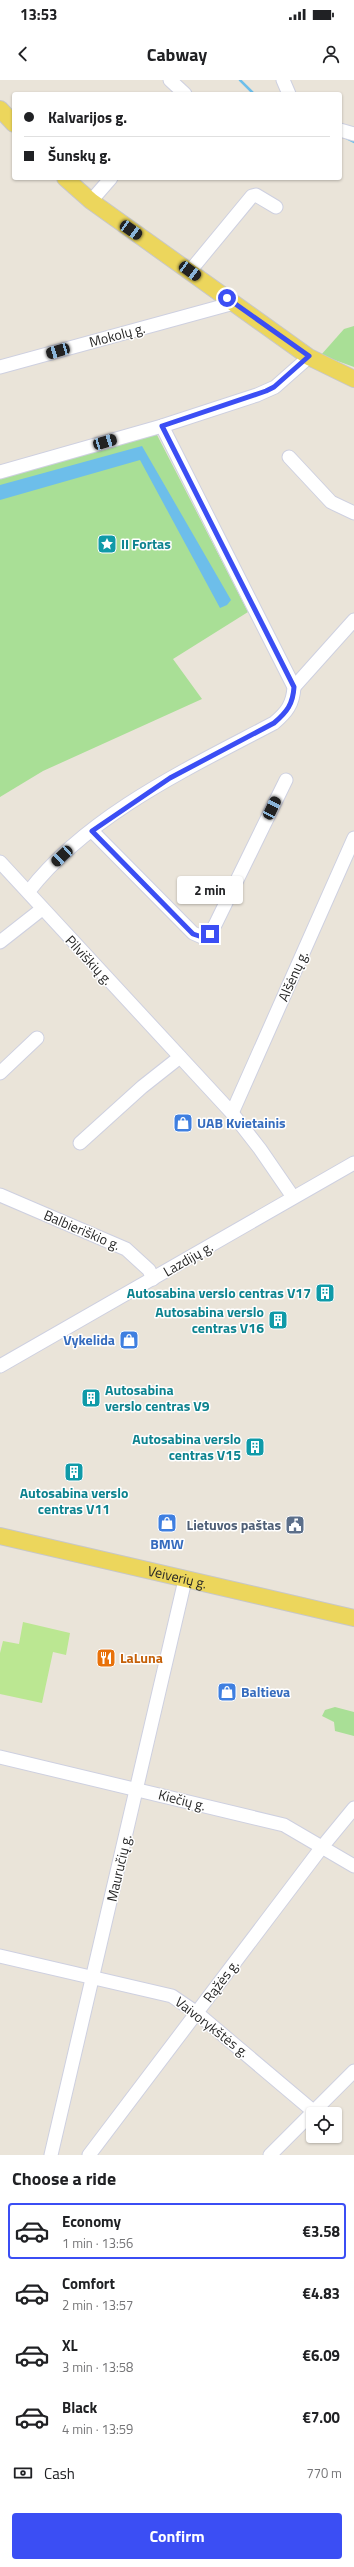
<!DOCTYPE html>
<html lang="en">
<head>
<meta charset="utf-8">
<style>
	:root { --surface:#fff; --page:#f6f6f6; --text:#202124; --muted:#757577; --line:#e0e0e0; --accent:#3b4ef4 }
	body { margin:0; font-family:"Titillium Web",sans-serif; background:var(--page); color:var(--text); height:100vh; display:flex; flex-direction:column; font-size:15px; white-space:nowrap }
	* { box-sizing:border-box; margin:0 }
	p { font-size:13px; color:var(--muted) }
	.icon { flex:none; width:22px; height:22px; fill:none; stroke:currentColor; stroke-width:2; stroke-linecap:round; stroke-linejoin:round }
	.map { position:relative; height:2075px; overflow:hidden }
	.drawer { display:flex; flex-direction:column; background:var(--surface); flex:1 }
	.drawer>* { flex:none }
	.guide { position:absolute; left:12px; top:12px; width:330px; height:88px; border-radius:4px; box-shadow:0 1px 3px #0004; display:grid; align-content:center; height:88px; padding:0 12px; background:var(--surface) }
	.controls { position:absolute; left:306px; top:2027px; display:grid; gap:8px }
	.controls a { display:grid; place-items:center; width:36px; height:36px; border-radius:4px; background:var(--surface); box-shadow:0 1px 3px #0004; font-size:20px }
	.end { position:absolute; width:18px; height:18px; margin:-9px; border:5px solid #3b4ef4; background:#fff; box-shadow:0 0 0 2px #fff }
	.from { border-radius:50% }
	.bubble { position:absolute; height:28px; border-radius:4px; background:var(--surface); box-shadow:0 1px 3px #0004; font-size:13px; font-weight:700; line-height:28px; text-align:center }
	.car { position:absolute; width:12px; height:24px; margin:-12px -6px; border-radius:5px; box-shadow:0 0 3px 1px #0007; background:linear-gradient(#222 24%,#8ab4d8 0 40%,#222 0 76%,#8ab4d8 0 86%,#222 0) }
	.guide b { display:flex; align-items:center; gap:14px; height:38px; font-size:15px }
	.guide b+b { border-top:1px solid var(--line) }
	.guide i { width:10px; height:10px; background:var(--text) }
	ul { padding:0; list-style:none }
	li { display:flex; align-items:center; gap:12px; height:56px; margin:0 8px 6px; padding:0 4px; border:2px solid transparent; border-radius:4px }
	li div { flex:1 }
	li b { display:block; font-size:15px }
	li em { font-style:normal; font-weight:700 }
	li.current { border-color:var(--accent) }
	li>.icon { width:36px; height:36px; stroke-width:1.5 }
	h2 { padding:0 12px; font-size:18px; line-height:48px }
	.pay { display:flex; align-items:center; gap:10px; height:44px; padding:0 12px; font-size:15px }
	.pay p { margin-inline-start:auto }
	.primary-button { display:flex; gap:8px; margin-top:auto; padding:8px 12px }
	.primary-button a { flex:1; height:46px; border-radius:4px; background:var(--accent); color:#fff; font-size:16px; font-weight:700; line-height:46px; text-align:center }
	.status { display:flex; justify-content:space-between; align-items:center; height:28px; padding:0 20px; background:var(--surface); direction:ltr }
	.status svg { height:11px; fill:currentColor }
	header { display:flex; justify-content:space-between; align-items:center; height:52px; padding:0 12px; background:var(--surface); font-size:18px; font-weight:700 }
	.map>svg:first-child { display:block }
	.green { fill:#a9df96 }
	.pitch { fill:#bbe792 }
	.water { fill:#6dbeea }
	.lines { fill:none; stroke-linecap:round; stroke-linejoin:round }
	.stream { stroke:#6dbeea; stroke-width:2.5 }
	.minor-casing { stroke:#ced0e0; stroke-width:15 }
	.major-casing { stroke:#c7c7c7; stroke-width:18 }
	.minor { stroke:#fff; stroke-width:13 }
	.major { stroke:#ecd65c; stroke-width:16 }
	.route { stroke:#3b4ef4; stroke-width:5 }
	.labels { text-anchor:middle; stroke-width:3; stroke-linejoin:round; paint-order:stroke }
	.street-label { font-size:14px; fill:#272727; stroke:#fff }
	.culture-label { font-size:14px; font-weight:bold; fill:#0d838f; stroke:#fff; text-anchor:end }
	.shop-label { font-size:14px; font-weight:bold; fill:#366cbe; stroke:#fff; text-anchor:start }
	.service-label { font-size:14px; font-weight:bold; fill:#4e5e75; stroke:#fff; text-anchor:end }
	.food-label { font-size:14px; font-weight:bold; fill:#c56008; stroke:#fff; text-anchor:start }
</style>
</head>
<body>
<div class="status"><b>13:53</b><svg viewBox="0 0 49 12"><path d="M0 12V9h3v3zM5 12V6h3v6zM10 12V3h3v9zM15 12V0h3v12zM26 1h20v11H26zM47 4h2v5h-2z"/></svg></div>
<header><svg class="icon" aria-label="back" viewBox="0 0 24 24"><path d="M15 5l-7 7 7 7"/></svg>Cabway<svg class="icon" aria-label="person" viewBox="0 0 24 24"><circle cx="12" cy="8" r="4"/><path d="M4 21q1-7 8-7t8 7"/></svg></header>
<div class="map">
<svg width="354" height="2075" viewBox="0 0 354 2075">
	<rect width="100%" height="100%" fill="#eae4d9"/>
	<!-- green -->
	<g class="green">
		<path d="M354,246V287L321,275L344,249Z"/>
		<path d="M156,353L248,532L173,579L202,619L43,691L0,717V397Z"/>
		<path d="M335,1627L354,1632V1656L335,1651L334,1642L322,1636L325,1630Z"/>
	</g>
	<!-- pitch -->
	<path class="pitch" d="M23,1542L70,1553L66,1575L53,1572L42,1623L0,1614V1573L3,1561L19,1564Z"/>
	<!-- water -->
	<path class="water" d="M142,366L231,520L227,525L220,528L140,380L0,420V405Z"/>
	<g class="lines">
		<!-- stream -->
		<g class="stream">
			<path d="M240,0L254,14"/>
			<path d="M344,57L354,62"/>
		</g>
		<defs>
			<g id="minor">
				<path d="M170,0L185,14"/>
				<path d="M283,0L289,14"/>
				<path d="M340,50L354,54"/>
				<path d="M91,121L111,98"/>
				<path d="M190,191L252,116L256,115L276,127"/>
				<path d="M0,287L234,223"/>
				<path d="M289,377L331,422L354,433"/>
				<path d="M0,392L162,346L257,315L275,307L309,277"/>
				<path d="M294,607L354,540"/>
				<path d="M92,751L193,853L202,857L210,854L216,843L286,700"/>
				<path d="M0,782L232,1033L260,1069L293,1117"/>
				<path d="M29,811C89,734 189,688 274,643C287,632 293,624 294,607L162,346"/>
				<path d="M0,862L42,829"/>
				<path d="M0,993L37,958"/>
				<path d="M232,1033L354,758"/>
				<path d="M80,1063L142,1007L180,977"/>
				<path d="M0,1115L126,1169L149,1190L153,1199"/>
				<path d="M0,1286L354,1083"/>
				<path d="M0,1677L284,1745L354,1786"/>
				<path d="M0,1876L172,1916L197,1933L313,2031"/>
				<path d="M51,2075L185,1500"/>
				<path d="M89,2075L322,1767L354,1728"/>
				<path d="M270,2075L354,1991"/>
			</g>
			<g id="major">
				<path d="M0,29L14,44"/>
				<path d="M65,98L91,121L309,277L354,299"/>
				<path id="s1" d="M0,1456L354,1538"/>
			</g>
		</defs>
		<!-- minor casing -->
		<use href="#minor" class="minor-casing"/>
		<!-- major casing -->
		<use href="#major" class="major-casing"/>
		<!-- minor -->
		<use href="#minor" class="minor"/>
		<!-- major -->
		<use href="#major" class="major"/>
	</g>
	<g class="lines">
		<!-- route -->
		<path class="route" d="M210,854L202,857L193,854L92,751L170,698L274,643C287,632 293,624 294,607L162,346L266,311L274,307L309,276L227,218"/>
	</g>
	<!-- icons -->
	<defs>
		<symbol id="sight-square" viewBox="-11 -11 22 22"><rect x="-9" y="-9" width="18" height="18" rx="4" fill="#0f9aa8" stroke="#fff"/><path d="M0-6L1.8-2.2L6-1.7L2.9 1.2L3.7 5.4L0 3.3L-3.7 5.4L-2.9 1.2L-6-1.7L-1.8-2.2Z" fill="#fff"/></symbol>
		<symbol id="shop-square" viewBox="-11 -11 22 22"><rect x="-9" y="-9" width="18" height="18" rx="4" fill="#3f7fe0" stroke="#fff"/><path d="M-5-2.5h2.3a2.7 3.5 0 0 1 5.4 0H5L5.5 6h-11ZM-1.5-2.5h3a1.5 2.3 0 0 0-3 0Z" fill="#fff"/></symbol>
		<symbol id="building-square" viewBox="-11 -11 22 22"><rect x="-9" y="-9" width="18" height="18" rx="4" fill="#0f9aa8" stroke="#fff"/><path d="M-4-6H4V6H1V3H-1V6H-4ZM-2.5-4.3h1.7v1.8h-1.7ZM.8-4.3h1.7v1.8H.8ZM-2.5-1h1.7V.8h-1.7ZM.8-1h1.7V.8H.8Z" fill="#fff"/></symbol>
		<symbol id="civic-square" viewBox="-11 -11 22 22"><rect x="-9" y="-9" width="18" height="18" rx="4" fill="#5c6f8a" stroke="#fff"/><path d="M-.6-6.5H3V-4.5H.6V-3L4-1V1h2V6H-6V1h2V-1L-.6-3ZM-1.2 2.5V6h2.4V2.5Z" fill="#fff"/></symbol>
		<symbol id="restaurant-square" viewBox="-11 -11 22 22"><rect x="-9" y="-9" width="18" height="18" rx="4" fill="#e8710a" stroke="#fff"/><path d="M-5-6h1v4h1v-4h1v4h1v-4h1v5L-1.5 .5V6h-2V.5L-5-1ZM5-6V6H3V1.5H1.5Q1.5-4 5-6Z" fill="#fff"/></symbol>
	</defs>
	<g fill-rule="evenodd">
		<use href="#sight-square" x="96" y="453" width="22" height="22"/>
		<use href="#shop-square" x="172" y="1032" width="22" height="22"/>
		<use href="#building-square" x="314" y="1202" width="22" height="22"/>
		<use href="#building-square" x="267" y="1229" width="22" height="22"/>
		<use href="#shop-square" x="118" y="1249" width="22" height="22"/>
		<use href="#building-square" x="80" y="1307" width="22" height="22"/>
		<use href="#building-square" x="244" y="1356" width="22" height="22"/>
		<use href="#building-square" x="63" y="1381" width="22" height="22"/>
		<use href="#shop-square" x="156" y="1432" width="22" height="22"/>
		<use href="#civic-square" x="284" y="1434" width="22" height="22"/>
		<use href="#restaurant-square" x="95" y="1567" width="22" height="22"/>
		<use href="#shop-square" x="216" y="1601" width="22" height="22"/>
	</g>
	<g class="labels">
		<!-- street labels -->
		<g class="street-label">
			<text transform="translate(117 255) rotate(-15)" y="5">Mokolų g.</text>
			<text transform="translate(89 880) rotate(47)" y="5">Pilviškių g.</text>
			<text transform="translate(293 896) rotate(-66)" y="5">Alšėnų g.</text>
			<text transform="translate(82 1150) rotate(23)" y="5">Balbieriškio g.</text>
			<text transform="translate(188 1179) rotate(-30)" y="5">Lazdijų g.</text>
			<text dy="5" stroke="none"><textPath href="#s1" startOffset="182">Veiverių g.</textPath></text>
			<text transform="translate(182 1720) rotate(14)" y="5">Kiečių g.</text>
			<text transform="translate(119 1788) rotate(-77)" y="5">Mauručių g.</text>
			<text transform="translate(221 1901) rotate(-53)" y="5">Rąžės g.</text>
			<text transform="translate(212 1947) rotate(38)" y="5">Vaivorykštės g.</text>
		</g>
		<!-- culture labels -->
		<g class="culture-label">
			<text x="121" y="469" text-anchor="start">II Fortas</text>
			<text x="311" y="1218">Autosabina verslo centras V17</text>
			<text x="264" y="1237">Autosabina verslo<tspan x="264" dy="16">centras V16</tspan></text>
			<text x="105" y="1315" text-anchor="start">Autosabina<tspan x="105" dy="16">verslo centras V9</tspan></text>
			<text x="241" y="1364">Autosabina verslo<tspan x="241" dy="16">centras V15</tspan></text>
			<text x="74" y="1418" text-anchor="middle">Autosabina verslo<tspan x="74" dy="16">centras V11</tspan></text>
		</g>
		<!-- shop labels -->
		<g class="shop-label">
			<text x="197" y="1048">UAB Kvietainis</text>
			<text x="115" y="1265" text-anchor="end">Vykelida</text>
			<text x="167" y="1469" text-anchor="middle">BMW</text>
			<text x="241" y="1617">Baltieva</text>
		</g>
		<!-- service labels -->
		<g class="service-label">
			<text x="281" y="1450">Lietuvos paštas</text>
		</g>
		<!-- food labels -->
		<g class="food-label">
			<text x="120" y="1583">LaLuna</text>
		</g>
	</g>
</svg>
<div class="controls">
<a><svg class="icon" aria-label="locate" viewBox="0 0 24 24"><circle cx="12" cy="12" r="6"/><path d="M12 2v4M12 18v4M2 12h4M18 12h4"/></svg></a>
</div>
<i class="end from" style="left:227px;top:218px"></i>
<i class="end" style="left:210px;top:854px"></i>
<div class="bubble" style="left:177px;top:796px;width:66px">2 min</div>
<i class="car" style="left:131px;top:150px;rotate:125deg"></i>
<i class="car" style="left:190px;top:191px;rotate:126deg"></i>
<i class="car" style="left:58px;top:271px;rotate:254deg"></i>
<i class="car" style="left:105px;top:362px;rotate:74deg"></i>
<i class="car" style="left:272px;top:728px;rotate:26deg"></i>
<i class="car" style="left:62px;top:776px;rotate:227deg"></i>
<div class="guide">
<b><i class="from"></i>Kalvarijos g.</b>
<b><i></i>Šunskų g.</b>
</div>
</div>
<section class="drawer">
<h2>Choose a ride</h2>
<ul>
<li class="current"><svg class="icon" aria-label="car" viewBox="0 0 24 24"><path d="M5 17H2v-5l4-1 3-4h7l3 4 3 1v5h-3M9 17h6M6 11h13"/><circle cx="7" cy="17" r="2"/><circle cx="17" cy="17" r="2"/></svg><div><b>Economy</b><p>1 min · 13:56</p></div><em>€3.58</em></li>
<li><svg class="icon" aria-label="car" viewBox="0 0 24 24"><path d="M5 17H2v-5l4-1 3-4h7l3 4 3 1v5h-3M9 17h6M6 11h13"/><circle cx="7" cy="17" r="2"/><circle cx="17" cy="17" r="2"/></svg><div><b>Comfort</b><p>2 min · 13:57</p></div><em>€4.83</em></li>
<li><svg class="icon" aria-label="car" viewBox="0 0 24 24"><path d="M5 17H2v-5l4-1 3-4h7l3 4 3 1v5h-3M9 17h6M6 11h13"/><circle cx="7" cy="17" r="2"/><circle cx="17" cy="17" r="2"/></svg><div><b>XL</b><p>3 min · 13:58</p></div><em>€6.09</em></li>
<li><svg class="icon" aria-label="car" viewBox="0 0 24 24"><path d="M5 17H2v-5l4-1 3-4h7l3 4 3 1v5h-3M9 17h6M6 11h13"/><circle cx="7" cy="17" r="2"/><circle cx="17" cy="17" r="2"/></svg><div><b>Black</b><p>4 min · 13:59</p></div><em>€7.00</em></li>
</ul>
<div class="pay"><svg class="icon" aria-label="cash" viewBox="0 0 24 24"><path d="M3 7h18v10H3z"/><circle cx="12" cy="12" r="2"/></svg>Cash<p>770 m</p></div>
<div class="primary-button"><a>Confirm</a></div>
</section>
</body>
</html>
